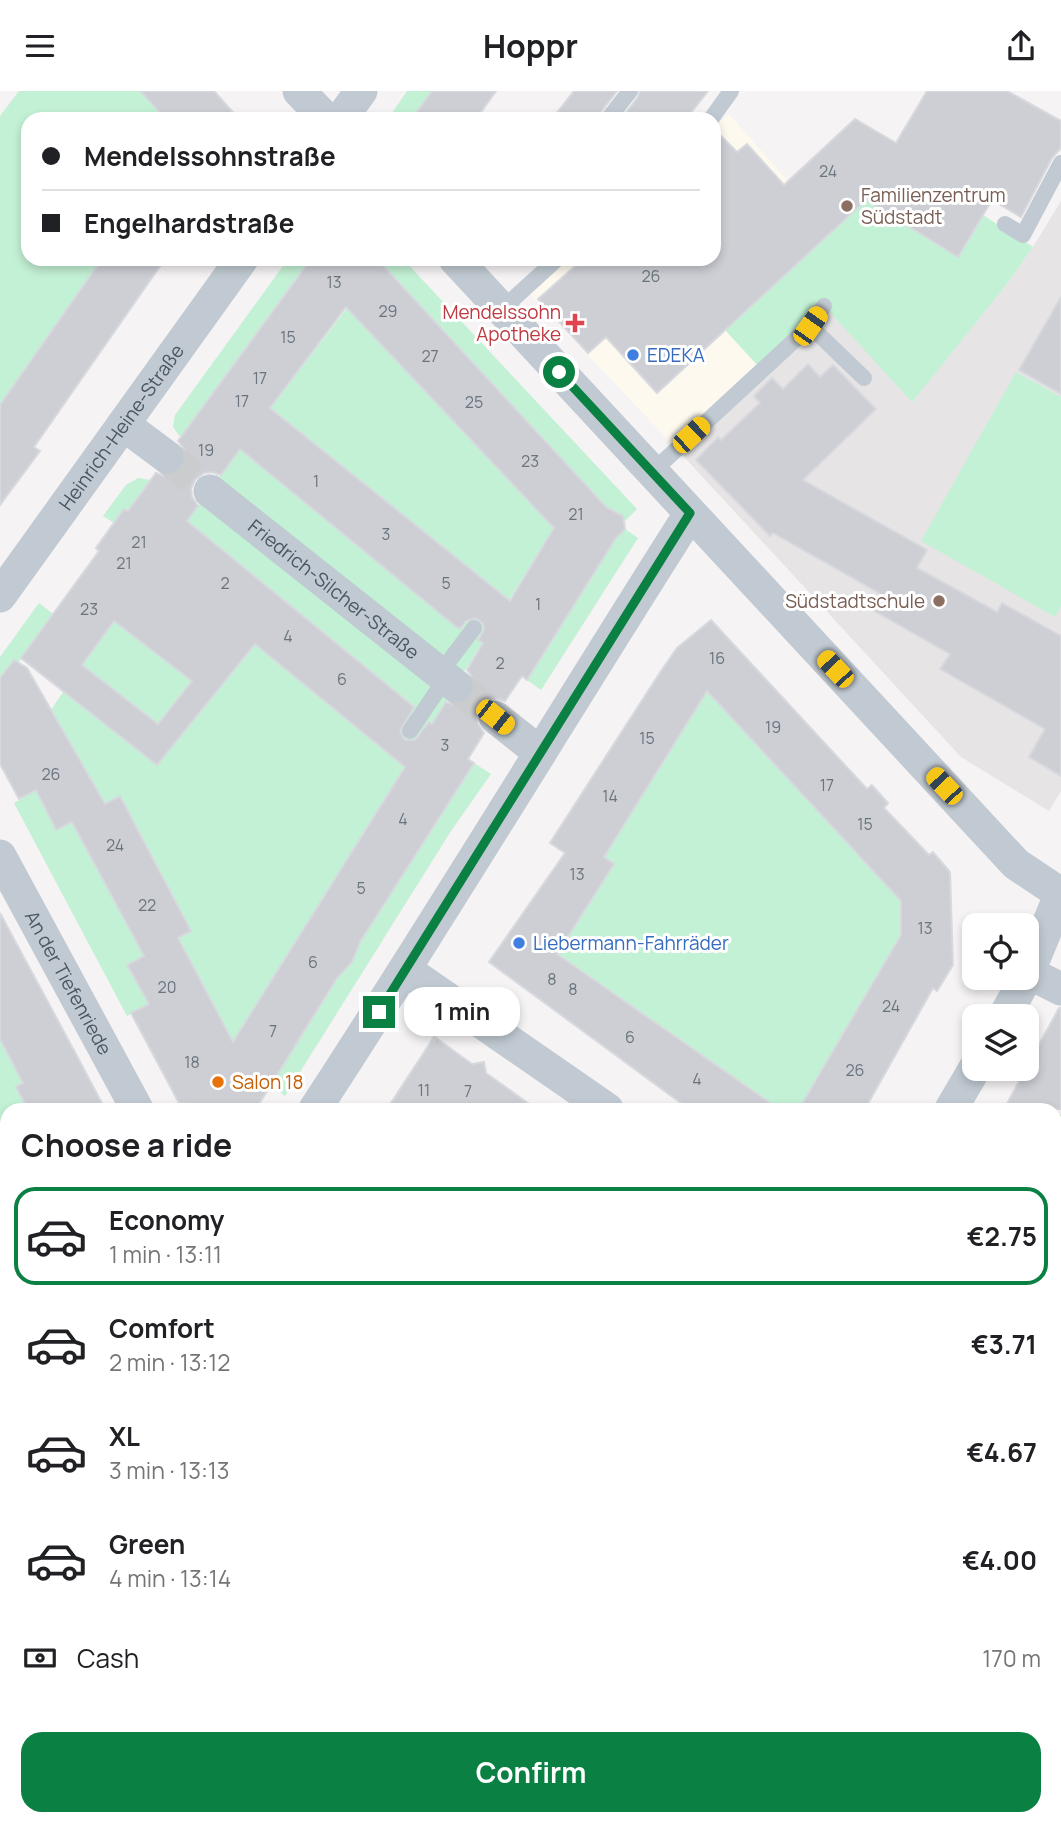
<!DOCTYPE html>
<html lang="en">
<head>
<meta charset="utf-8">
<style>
	:root { --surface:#fff; --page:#f6f6f6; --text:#202124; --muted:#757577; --line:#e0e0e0; --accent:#0b8043 }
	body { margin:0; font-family:Manrope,sans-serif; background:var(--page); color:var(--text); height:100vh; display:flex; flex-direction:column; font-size:26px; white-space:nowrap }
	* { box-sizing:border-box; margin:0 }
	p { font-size:23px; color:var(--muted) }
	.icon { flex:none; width:38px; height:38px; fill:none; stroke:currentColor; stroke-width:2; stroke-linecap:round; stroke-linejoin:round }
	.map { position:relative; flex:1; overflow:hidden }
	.sheet { position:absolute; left:0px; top:1012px; width:1062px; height:723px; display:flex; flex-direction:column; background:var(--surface); border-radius:21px 21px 0 0; box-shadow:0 4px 10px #0003 }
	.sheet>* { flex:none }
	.top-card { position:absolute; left:21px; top:21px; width:700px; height:154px; border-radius:21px; box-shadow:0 4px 10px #0003; display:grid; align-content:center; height:154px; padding:0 21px; background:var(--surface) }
	.fabs { position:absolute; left:962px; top:822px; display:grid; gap:14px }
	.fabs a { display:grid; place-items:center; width:77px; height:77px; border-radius:14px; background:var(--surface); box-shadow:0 4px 10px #0003; font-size:35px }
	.end { position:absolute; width:32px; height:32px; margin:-16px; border:9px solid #0b8043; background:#fff; box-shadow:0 0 0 4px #fff }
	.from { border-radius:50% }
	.bubble { position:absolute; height:49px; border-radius:21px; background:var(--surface); box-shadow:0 4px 10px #0003; font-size:23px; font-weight:700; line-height:49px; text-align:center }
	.car { position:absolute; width:21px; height:42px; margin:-21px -10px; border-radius:9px; box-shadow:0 0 5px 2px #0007; background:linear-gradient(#f5c518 24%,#345 0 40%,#f5c518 0 76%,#345 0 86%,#f5c518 0) }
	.top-card b { display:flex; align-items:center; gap:24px; height:66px; font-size:26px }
	.top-card b+b { border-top:2px solid var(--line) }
	.top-card i { width:18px; height:18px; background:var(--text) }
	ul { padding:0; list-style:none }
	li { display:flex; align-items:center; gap:21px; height:98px; margin:0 14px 10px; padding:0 7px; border:4px solid transparent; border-radius:21px }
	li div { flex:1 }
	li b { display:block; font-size:26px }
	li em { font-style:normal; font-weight:700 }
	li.on { border-color:var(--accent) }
	li>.icon { width:63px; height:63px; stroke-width:1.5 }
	h2 { padding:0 21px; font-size:32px; line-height:84px }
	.pay { display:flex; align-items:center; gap:18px; height:77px; padding:0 21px; font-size:26px }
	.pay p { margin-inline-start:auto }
	.button { display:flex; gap:14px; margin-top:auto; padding:14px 21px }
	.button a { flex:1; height:80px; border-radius:21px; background:var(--accent); color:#fff; font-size:28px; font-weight:700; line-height:80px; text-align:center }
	header { display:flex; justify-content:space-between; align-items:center; height:91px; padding:0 21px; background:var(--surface); font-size:32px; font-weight:700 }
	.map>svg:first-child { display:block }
	.commercial { fill:#fdf9ef }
	.education { fill:#e6e4e5 }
	.green { fill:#c3f1d5 }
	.building { fill:#cdcfd5; stroke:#d7d9de; stroke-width:2; fill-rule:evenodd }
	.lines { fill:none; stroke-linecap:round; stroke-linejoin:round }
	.street-tunnel { stroke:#caccce; stroke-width:33; stroke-dasharray:33 17; stroke-linecap:butt }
	.lane { stroke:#c1cad2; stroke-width:16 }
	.street { stroke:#c1cad2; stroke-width:33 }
	.route { stroke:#0b8043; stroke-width:9 }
	.education-dot { fill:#8d6e63; stroke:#fff; stroke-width:2.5 }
	.health-dot { fill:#e0444e; stroke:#fff; stroke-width:2.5 }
	.shop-dot { fill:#3f7fe0; stroke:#fff; stroke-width:2.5 }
	.food-dot { fill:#e8710a; stroke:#fff; stroke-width:2.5 }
	.labels { text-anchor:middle; stroke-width:6; stroke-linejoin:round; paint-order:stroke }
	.number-label { font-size:16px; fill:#6b747e }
	.education-label { font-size:19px; fill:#785e54; stroke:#fff; text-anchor:start }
	.health-label { font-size:19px; fill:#be3a42; stroke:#fff; text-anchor:end }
	.shop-label { font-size:19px; fill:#366cbe; stroke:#fff; text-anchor:start }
	.street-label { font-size:19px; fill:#4a5661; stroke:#fff }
	.food-label { font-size:19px; fill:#c56008; stroke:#fff; text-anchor:start }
</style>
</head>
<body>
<header><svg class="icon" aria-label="menu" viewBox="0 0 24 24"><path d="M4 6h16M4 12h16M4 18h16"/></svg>Hoppr<svg class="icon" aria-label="share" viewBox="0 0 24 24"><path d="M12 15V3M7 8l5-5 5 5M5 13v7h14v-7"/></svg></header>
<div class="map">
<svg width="1061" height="1733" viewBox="0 0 1061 1733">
	<rect width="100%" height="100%" fill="#f5f3f3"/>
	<!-- commercial -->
	<path class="commercial" d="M729,23L788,90L770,107L815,157L725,239L759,276L674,355L530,203L569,168H714V36Z"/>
	<!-- education -->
	<path class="education" d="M1061,110V700L1049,720L961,666L674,355L824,215L912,310L1003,198L1033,156Z"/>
	<!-- green -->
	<g class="green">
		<path d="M19,0H140L167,28H28V168H102L0,314V25Z"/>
		<path d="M407,0H432L412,28H388Z"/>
		<path d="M866,109L958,166L983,124L1033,156L1003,198L912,311L824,215L759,276L725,239Z"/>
		<path d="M288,168H311L181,347L173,336L175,324Z"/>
		<path d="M377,168H403L637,418L625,430L618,421L610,420Z"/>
		<path d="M347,217L554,437L227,961L178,847L191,840L120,705L105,713L40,635L78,579L246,349Z"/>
		<path d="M1016,281L1061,306V515L1055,526L921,450Z"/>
		<path d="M138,387L150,389L128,420L124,418L114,432L103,425L126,394Z"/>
		<path d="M625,438L638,447L541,599L527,589L616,447Z"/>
		<path d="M39,512L53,523L18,572L0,587V566Z"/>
		<path d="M707,600L901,810V857L807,1018H779L558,863L614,773L604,766Z"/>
		<path d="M474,672L491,683L451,740L285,1005L271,994L337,887L352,871L361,849Z"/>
		<path d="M36,699L56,739L72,731L144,865L127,874L149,913L127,925L14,712Z"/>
		<path d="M0,948L23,992L16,996L28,1018H7V1050L0,1053Z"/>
		<path d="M1061,1023V1675H1055V1033Z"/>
		<path d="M0,1232L7,1245V1328L0,1319Z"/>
	</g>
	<!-- building -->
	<g class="building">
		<path d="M140,0H214L239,28H166Z"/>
		<path d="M432,0H496L476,28H412Z"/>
		<path d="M574,0H617L600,22L598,28H552Z"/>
		<path d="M640,0H708L686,28H621L638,6Z"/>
		<path d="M927,0H1007L1061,30V57L1052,67L1021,126L992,109L958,166L866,109L657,302L606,246L588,262L538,208L583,168H714V38L737,61L747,53L784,94L855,28L896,52Z"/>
		<path d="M102,168H165L34,356L40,360L0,414V314Z"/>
		<path d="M311,168H377L606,416L623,425L625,438L616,447L527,589L522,585L505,610L497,607L489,608L480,615L476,624L477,632L484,642L468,668L474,672L360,851L352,871L337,887L256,1018L179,1012L131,922L149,913L127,874L144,865L72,731L56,739L36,699L19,708L0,673V587L14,569L27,577L105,713L120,705L191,840L178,847L233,951L405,676L255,553L157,674L21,567L99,460L96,457L124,418L128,420L156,382L164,385L174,384L183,377L186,369L185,359L178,350ZM346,216L554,437L510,510L270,317ZM240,358L454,534L460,538L466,530L475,527L483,532L484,539L478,549L483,552L467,579L474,589L475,598L471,606L462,613L454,614L446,611L432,633L429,631L415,649H405L400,640L414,616L187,430L198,415L192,406L191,398L195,389L204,382L212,381L221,384ZM114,530L192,590L158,633L82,574Z"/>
		<path d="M1061,206V303L1019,279Z"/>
		<path d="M808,273L820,286L833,274L876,318L803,389L927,459L917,477L997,521L1002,512L1061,545V685L1029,666L1045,638L940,578L950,563L871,518L879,502L773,442L770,445L696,369L718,346L721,349L760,312L754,305L772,287L783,298Z"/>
		<path d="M711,529L867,698L872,694L888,712L884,717L929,764L933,761L950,781L953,874L937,900L933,897L865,1018H799L901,844V810L707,600L604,766L614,773L557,863L779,1018H689L489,871L565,762L550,752L659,583L677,557Z"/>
		<path d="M0,822L77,965L105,1018H28L16,996L23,992L0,948Z"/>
		<path d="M1059,917H1061V1018H1004Z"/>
		<path d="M434,946V950L436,947L472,973L484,971L486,982L536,1018H387Z"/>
	</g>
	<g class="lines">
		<!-- street-tunnel -->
		<g class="street-tunnel">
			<path d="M167,366L210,400"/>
			<path d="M456,595L495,626"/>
		</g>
		<!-- lane -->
		<g class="lane">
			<path d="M608,28L630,0"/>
			<path d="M711,28L731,0"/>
			<path d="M1005,133L1023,144L1061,72"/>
			<path d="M501,219L557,168"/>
			<path d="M810,235L824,215"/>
			<path d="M652,381L810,235L864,287"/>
			<path d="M440,582L474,537"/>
			<path d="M410,640L446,587"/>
		</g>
		<!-- street -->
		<g class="street">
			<path d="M299,0L326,28"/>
			<path d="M341,28L361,0"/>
			<path d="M455,168L1016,773L1061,803"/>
			<path d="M124,334L167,366"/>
			<path id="s1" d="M210,400L456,595"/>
			<path id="s2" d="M0,505L242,168"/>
			<path d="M495,626L539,661"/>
			<path id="s3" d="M0,765L137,1018"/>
			<path d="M406,879L607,1018"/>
			<path d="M1029,882L1061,898"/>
			<path d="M1027,885L1061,802"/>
			<path d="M1004,926L1026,887"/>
			<path d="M315,1018C443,822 564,621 690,423"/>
			<path d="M951,1018L975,977"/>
			<path d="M0,1512L7,1522"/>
			<path d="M119,1727L122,1733"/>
			<path d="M574,1731L584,1733"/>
			<path d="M480,1733L483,1727"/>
		</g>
	</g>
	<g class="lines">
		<!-- route -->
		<path class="route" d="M379,921L690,422L559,281"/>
	</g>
	<!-- markers -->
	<g class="education-dot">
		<circle cx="847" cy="115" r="7"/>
		<circle cx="939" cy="510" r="7"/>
	</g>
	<path class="health-dot" d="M571.5 221.5h7v7h7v7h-7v7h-7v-7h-7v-7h7z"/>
	<g class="shop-dot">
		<circle cx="633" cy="264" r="7"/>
		<circle cx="519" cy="852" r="7"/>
	</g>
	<circle class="food-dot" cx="218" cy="991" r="7"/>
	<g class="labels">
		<!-- number labels -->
		<g class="number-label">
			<text x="828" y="86">24</text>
			<text x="651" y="191">26</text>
			<text x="334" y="197">13</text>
			<text x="388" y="226">29</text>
			<text x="288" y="252">15</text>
			<text x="430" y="271">27</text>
			<text x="260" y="293">17</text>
			<text x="242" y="316">17</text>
			<text x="474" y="317">25</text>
			<text x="206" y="365">19</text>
			<text x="530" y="376">23</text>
			<text x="316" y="396">1</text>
			<text x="576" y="429">21</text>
			<text x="386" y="449">3</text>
			<text x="139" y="457">21</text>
			<text x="124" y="478">21</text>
			<text x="225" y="498">2</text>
			<text x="446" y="498">5</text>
			<text x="538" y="519">1</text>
			<text x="89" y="524">23</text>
			<text x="288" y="551">4</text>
			<text x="717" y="573">16</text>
			<text x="500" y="578">2</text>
			<text x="342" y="594">6</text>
			<text x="773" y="642">19</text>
			<text x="647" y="653">15</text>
			<text x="445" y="660">3</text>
			<text x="51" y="689">26</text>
			<text x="827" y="700">17</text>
			<text x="610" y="711">14</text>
			<text x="403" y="734">4</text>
			<text x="865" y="739">15</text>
			<text x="115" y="760">24</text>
			<text x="577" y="789">13</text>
			<text x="361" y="803">5</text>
			<text x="147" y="820">22</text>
			<text x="925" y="843">13</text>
			<text x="313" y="877">6</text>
			<text x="552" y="894">8</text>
			<text x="167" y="902">20</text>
			<text x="573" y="904">8</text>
			<text x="891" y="921">24</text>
			<text x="273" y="946">7</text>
			<text x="630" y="952">6</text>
			<text x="192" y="977">18</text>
			<text x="855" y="985">26</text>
			<text x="697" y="994">4</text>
			<text x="424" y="1005">11</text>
			<text x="468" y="1006">7</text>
		</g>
		<!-- education labels -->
		<g class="education-label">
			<text x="861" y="111">Familienzentrum<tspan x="861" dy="22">Südstadt</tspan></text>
			<text x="925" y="517" text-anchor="end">Südstadtschule</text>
		</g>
		<!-- health labels -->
		<g class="health-label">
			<text x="561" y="228">Mendelssohn<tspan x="561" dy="22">Apotheke</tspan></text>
		</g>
		<!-- shop labels -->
		<g class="shop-label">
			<text x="647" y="271">EDEKA</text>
			<text x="533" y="859">Liebermann-Fahrräder</text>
		</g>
		<!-- street labels -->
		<g class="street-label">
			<text dy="7" stroke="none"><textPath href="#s2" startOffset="208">Heinrich-Heine-Straße</textPath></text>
			<text dy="7" stroke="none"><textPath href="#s1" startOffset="158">Friedrich-Silcher-Straße</textPath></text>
			<text dy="7" stroke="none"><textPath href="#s3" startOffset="144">An der Tiefenriede</textPath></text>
		</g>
		<!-- food labels -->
		<g class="food-label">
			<text x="232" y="998">Salon 18</text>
		</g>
	</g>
</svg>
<div class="fabs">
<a><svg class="icon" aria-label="locate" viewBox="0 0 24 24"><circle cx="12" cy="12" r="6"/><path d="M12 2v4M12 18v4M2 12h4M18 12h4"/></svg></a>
<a><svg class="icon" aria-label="layers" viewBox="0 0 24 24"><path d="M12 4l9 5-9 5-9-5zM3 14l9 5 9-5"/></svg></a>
</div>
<i class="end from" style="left:559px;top:281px"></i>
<i class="end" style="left:379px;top:921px"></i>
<div class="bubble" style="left:404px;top:896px;width:116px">1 min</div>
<i class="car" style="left:810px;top:235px;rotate:35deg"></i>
<i class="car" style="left:691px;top:344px;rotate:47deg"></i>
<i class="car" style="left:835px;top:578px;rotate:317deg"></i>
<i class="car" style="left:495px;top:626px;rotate:128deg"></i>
<i class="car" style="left:944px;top:695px;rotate:317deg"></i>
<div class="top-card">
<b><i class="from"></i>Mendelssohnstraße</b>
<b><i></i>Engelhardstraße</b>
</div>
<section class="sheet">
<h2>Choose a ride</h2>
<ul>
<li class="on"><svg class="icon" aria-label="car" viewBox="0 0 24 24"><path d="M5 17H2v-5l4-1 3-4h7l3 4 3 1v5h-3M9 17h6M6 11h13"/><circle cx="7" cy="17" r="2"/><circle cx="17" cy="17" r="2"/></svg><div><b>Economy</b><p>1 min · 13:11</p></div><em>€2.75</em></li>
<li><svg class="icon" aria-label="car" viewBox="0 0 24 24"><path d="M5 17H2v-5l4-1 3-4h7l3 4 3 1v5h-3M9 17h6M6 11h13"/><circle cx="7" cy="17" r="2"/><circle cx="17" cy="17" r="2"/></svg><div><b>Comfort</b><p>2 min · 13:12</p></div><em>€3.71</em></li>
<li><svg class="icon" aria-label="car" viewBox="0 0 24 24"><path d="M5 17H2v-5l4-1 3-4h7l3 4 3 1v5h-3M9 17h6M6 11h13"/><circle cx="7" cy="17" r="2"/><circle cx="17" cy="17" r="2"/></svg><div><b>XL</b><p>3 min · 13:13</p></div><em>€4.67</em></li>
<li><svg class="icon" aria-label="car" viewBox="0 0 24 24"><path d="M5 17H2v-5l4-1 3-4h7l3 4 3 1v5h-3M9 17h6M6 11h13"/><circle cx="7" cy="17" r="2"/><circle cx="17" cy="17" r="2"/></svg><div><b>Green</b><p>4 min · 13:14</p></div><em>€4.00</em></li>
</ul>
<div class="pay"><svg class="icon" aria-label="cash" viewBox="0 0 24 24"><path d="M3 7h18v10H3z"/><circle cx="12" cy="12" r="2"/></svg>Cash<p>170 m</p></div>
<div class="button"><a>Confirm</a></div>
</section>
</div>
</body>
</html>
